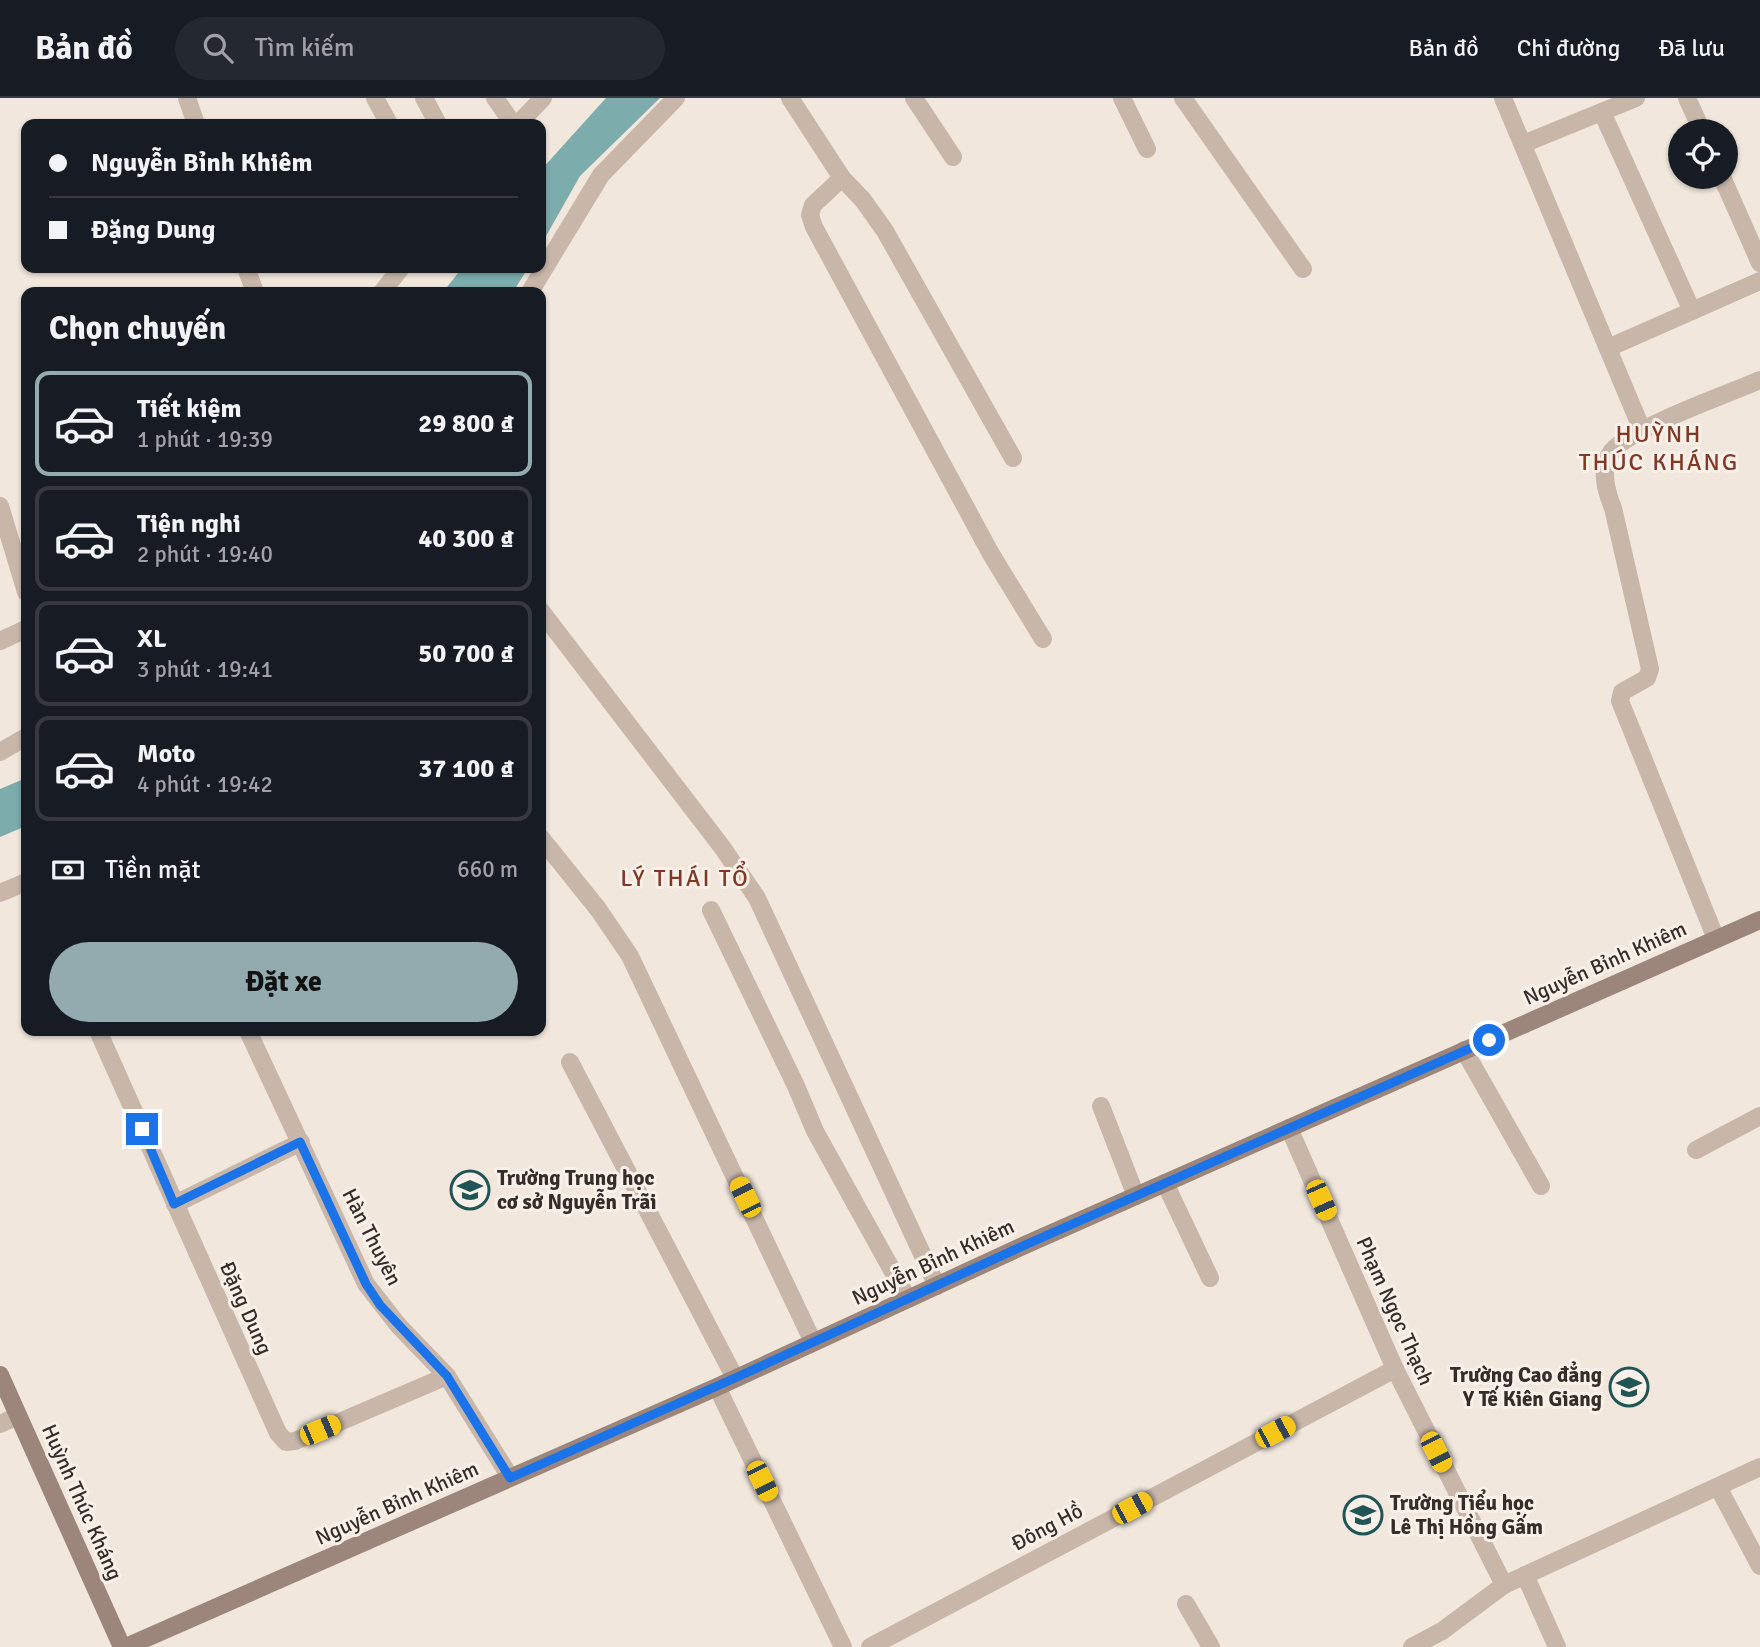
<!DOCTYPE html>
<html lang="vi">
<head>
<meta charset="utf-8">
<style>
	:root { --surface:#171b24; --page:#242831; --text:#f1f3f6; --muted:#9ea1a6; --line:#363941; --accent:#93abae }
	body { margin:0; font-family:Signika,sans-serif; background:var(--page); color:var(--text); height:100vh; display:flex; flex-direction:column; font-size:26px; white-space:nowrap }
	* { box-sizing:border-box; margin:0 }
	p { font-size:23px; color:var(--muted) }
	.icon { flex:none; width:38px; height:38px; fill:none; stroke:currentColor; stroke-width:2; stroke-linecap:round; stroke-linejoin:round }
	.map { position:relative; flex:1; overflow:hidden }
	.panel { position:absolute; left:21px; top:189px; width:525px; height:749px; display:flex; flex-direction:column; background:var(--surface); border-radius:14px; box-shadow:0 2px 5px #0004 }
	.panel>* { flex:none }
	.banner { position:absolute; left:21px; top:21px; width:525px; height:154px; border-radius:14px; box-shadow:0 2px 5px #0004; display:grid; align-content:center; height:154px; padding:0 28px; background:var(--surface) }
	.tools { position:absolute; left:1668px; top:21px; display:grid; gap:14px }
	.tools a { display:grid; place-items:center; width:70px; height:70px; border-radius:50%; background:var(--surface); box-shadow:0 2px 5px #0004; font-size:35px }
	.end { position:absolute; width:32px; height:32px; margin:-16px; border:9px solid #1a73e8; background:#fff; box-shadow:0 0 0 4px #fff }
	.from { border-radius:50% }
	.car { position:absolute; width:21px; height:42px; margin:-21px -10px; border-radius:9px; box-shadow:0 0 5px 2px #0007; background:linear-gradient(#f5c518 24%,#345 0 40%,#f5c518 0 76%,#345 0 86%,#f5c518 0) }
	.banner b { display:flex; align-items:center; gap:24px; height:66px; font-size:26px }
	.banner b+b { border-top:2px solid var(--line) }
	.banner i { width:18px; height:18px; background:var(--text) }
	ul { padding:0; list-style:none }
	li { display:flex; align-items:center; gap:21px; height:105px; margin:0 14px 10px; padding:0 14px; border:4px solid var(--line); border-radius:14px }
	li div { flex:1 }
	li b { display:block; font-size:26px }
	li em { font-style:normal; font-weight:700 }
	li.on { border-color:var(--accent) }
	li>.icon { width:63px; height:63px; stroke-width:1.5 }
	h2 { padding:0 28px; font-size:32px; line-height:84px }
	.pay { display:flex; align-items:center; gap:18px; height:77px; padding:0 28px; font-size:26px }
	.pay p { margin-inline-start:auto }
	.button { display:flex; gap:14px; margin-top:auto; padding:14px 28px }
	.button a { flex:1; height:80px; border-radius:42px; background:var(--accent); color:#111; font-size:28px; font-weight:700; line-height:80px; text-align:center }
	header { display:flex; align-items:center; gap:42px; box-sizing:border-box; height:98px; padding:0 35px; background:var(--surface); border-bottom:2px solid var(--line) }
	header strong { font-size:33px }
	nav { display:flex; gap:38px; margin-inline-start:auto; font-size:24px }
	.search { width:490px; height:63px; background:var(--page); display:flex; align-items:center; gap:18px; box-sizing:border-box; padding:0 24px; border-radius:38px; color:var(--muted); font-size:26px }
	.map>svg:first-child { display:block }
	.water { fill:#7dacad }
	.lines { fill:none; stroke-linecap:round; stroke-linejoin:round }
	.street { stroke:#c8b6a9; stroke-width:18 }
	.secondary { stroke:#9c857a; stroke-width:18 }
	.route { stroke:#1a73e8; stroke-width:9 }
	.labels { text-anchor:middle; stroke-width:6; stroke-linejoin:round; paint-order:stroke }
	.street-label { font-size:21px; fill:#362c28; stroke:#f9f1e9 }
	.poi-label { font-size:21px; font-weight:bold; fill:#362c28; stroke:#f9f1e9; text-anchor:start }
	.quarter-label { font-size:24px; letter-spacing:2px; fill:#813825; stroke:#f9f1e9 }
</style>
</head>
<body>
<header>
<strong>Bản đồ</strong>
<div class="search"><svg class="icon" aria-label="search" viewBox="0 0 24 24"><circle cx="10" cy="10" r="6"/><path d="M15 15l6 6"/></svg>Tìm kiếm</div>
<nav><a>Bản đồ</a><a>Chỉ đường</a><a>Đã lưu</a></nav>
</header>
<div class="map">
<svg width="1760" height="1549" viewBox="0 0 1760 1549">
	<rect width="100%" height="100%" fill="#f1e7dc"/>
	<!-- water -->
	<g class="water">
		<path d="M606,0H660L580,78L541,147V72Z"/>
		<path d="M462,170H528L513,194H443Z"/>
		<path d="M26,680V728L0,739V691Z"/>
	</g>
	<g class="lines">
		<!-- street -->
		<g class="street">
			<path d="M187,0L196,26"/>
			<path d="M375,0L389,26"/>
			<path d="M424,0L438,26"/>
			<path d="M495,0L513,26"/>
			<path d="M790,0L842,80L863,102L885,133L1013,360"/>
			<path d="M914,0L953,59"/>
			<path d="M1122,0L1147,51"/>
			<path d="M1183,0L1303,171"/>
			<path d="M1503,0L1642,332"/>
			<path d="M1687,0L1702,33"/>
			<path d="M1602,14L1692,213"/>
			<path d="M518,26L543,0"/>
			<path d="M1523,46L1636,0"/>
			<path d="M1722,79L1760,165"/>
			<path d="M842,80L813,107L810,117L814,129L991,456L1043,541"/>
			<path d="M246,170L255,194"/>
			<path d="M382,194L401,170"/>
			<path d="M530,194L601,77L676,0"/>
			<path d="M1608,250L1760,183"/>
			<path d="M0,408L26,494"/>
			<path d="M541,513L722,749L757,800L937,1188"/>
			<path d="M0,543L26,531"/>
			<path d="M0,654L26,639"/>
			<path d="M541,740L598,811L630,858L813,1244"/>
			<path d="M0,795L26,784"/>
			<path d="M711,812L796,988L815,1033L908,1201"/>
			<path d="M1716,841L1620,603L1622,594L1647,580L1650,571L1613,410C1606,393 1599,370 1612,353C1631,330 1728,296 1760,282"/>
			<path d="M98,933L278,1335L286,1344L295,1343L447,1278"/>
			<path d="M248,933L366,1186L398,1227L447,1278L510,1379"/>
			<path d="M1464,952L1541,1088"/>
			<path d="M570,964L735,1280"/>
			<path d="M1101,1008L1136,1098"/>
			<path d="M1289,1030L1395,1271L1504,1487"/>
			<path d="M1696,1052L1760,1018"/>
			<path d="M1165,1085L1210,1180"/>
			<path d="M175,1106L301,1044"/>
			<path d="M717,1289L843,1549"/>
			<path d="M0,1326L18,1318"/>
			<path d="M1718,1389L1760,1468"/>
			<path d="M1525,1477L1557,1549"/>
			<path d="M1186,1506L1211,1549"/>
			<path d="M870,1549L1395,1271"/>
			<path d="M1412,1549L1442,1533L1504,1487L1760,1369"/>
		</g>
		<!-- secondary -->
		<g class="secondary">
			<path d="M0,1277L122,1549"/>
			<path d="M126,1549L717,1289L1025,1147L1760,822"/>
		</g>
	</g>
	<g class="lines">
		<!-- route -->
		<path class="route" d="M142,1031L174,1106L300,1044L366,1186L380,1207L447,1278L510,1380L735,1280L1025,1147L1489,942"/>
	</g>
	<!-- icons -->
	<defs>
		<symbol id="school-ring" viewBox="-11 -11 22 22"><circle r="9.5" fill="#f9f1e9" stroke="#205455" stroke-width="1.5"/><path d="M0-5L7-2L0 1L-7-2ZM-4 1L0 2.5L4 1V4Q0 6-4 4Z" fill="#205455"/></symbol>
		<symbol id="university-ring" viewBox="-11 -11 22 22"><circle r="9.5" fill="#f9f1e9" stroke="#205455" stroke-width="1.5"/><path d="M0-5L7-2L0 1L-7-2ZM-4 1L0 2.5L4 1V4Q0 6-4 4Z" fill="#205455"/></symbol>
	</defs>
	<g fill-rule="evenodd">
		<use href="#school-ring" x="448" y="1070" width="44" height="44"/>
		<use href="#university-ring" x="1607" y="1267" width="44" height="44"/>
		<use href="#school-ring" x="1341" y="1395" width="44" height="44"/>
	</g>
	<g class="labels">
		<!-- street labels -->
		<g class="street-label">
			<text transform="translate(1605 865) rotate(-24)" y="7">Nguyễn Bỉnh Khiêm</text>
			<text transform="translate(372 1139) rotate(63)" y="7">Hàn Thuyên</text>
			<text transform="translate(933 1164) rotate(-25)" y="7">Nguyễn Bỉnh Khiêm</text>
			<text transform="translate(246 1210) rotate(66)" y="7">Đặng Dung</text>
			<text transform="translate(1395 1213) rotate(66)" y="7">Phạm Ngọc Thạch</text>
			<text transform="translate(82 1404) rotate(66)" y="7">Huỳnh Thúc Kháng</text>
			<text transform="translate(397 1405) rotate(-24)" y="7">Nguyễn Bỉnh Khiêm</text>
			<text transform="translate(1047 1429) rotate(-28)" y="7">Đông Hồ</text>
		</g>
		<!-- poi labels -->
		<g class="poi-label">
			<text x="497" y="1087">Trường Trung học<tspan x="497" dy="24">cơ sở Nguyễn Trãi</tspan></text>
			<text x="1602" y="1284" text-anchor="end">Trường Cao đẳng<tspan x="1602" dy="24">Y Tế Kiên Giang</tspan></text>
			<text x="1390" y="1412">Trường Tiểu học<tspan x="1390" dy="24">Lê Thị Hồng Gấm</tspan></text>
		</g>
		<!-- quarter labels -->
		<g class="quarter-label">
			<text x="1659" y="344">HUỲNH<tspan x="1659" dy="28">THÚC KHÁNG</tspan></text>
			<text x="685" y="788">LÝ THÁI TỔ</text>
		</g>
	</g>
</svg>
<div class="tools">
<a><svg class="icon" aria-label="locate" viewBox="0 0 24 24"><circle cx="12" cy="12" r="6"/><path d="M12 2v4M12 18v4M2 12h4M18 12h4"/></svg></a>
</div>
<i class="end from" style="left:1489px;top:942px"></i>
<i class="end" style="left:142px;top:1031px"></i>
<i class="car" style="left:745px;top:1099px;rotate:334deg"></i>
<i class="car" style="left:1321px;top:1102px;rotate:156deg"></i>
<i class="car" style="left:320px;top:1332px;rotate:67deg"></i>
<i class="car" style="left:1275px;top:1334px;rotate:62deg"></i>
<i class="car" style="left:1436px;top:1354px;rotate:153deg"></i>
<i class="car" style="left:762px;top:1383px;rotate:154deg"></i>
<i class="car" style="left:1132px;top:1410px;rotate:62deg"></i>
<div class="banner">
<b><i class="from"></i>Nguyễn Bỉnh Khiêm</b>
<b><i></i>Đặng Dung</b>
</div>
<section class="panel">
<h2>Chọn chuyến</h2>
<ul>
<li class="on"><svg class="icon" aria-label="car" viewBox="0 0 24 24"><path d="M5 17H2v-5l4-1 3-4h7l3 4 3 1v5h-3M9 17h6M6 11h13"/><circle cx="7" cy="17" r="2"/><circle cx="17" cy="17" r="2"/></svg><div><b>Tiết kiệm</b><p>1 phút · 19:39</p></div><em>29 800 ₫</em></li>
<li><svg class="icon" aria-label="car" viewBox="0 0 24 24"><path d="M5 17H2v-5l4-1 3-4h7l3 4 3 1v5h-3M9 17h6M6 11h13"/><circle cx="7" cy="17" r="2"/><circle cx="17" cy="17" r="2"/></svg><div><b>Tiện nghi</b><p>2 phút · 19:40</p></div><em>40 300 ₫</em></li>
<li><svg class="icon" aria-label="car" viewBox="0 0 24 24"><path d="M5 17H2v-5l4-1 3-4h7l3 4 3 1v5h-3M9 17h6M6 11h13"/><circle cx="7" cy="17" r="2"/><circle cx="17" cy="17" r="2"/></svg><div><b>XL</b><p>3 phút · 19:41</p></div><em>50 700 ₫</em></li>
<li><svg class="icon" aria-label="car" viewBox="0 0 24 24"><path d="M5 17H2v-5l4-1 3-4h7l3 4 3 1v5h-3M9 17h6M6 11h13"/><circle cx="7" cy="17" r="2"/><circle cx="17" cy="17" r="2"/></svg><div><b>Moto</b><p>4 phút · 19:42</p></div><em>37 100 ₫</em></li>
</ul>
<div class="pay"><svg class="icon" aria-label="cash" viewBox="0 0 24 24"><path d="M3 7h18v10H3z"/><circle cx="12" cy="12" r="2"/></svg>Tiền mặt<p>660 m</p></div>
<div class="button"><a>Đặt xe</a></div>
</section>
</div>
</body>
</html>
